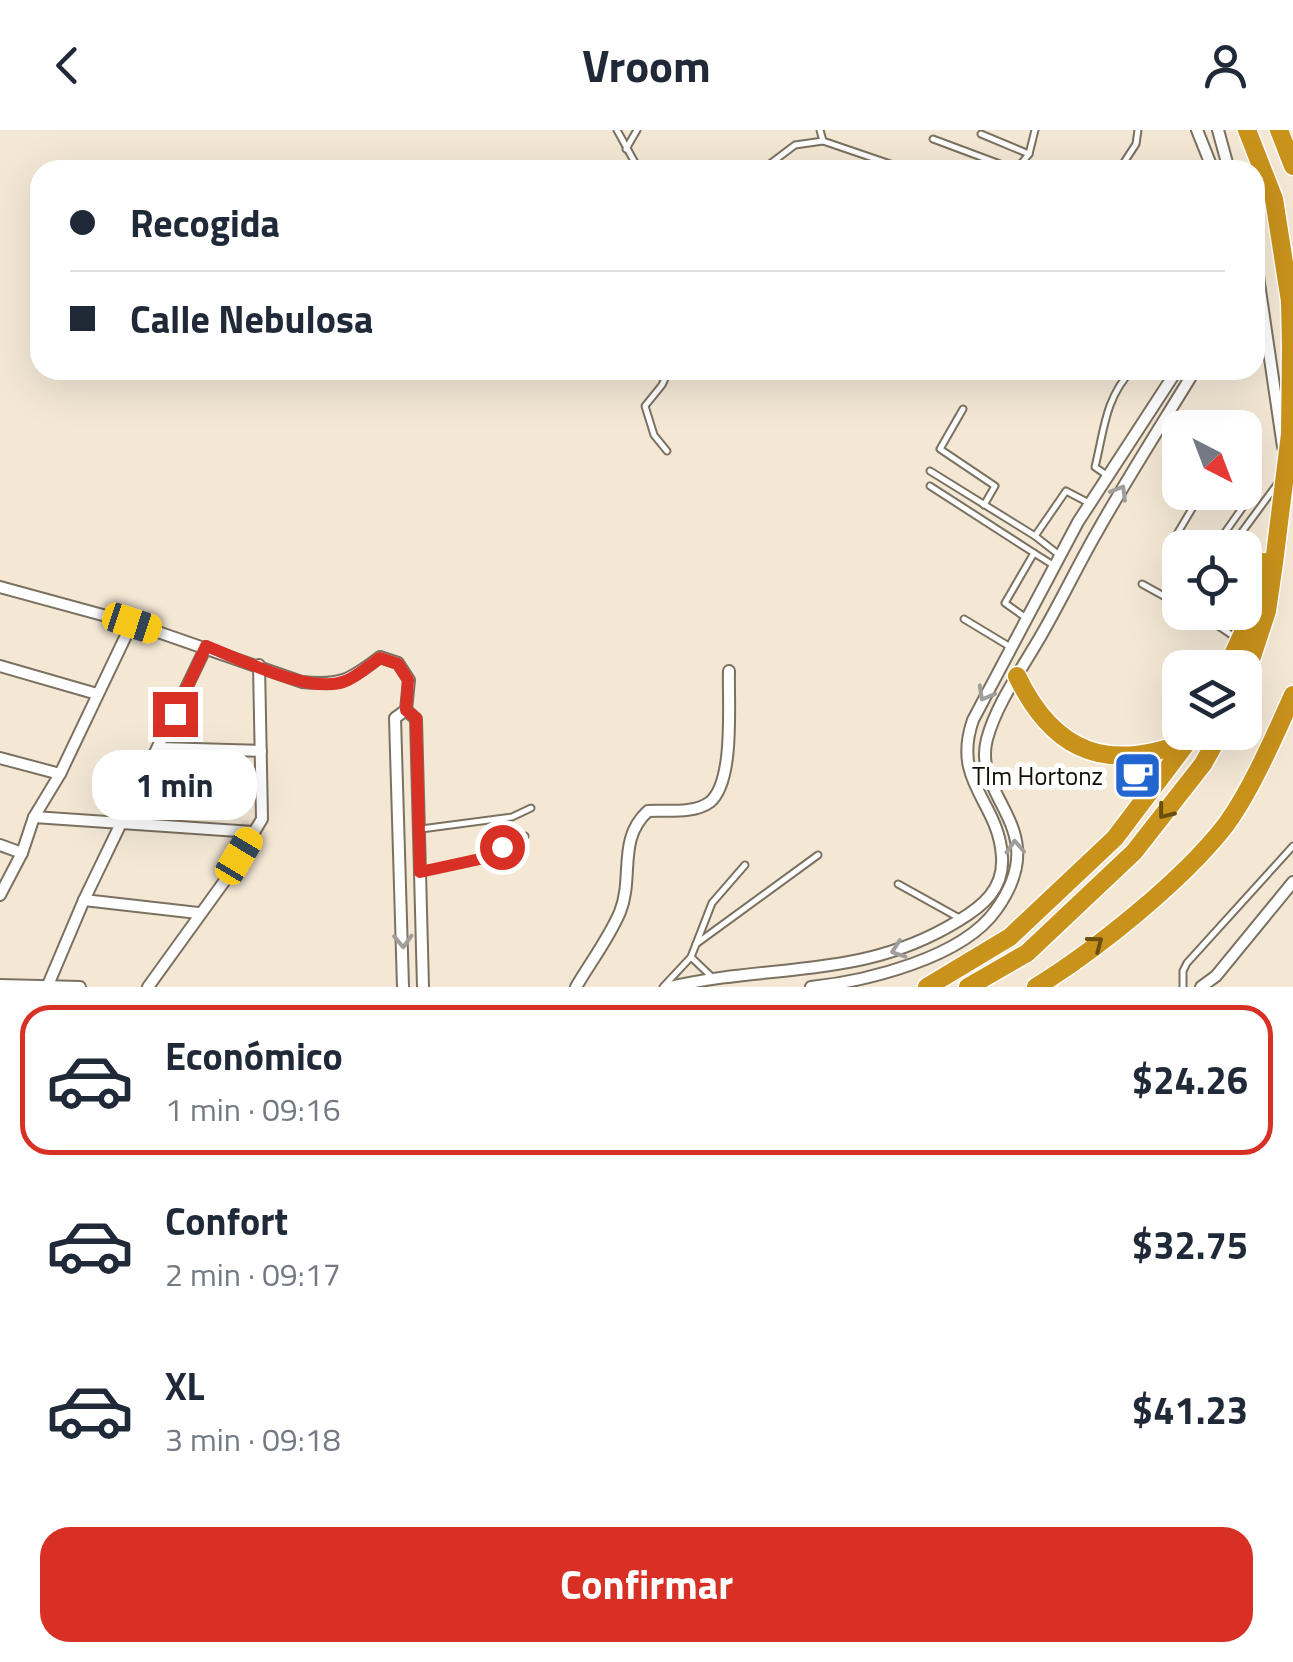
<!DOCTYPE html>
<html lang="es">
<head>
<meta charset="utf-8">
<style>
	:root { --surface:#fff; --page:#f6f6f7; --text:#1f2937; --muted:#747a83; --line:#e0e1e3; --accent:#d93025 }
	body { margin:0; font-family:"Titillium Web",sans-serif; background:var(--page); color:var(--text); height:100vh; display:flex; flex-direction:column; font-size:38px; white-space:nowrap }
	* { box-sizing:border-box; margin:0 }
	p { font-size:32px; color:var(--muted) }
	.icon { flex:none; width:55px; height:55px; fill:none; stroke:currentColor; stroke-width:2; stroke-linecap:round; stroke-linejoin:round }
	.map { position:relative; height:857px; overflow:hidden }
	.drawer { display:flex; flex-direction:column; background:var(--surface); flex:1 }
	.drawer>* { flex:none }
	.hud { position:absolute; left:30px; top:30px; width:1235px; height:220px; border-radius:30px; box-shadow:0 10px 40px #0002; display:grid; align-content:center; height:220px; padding:0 40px; background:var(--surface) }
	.needle { width:65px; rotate:138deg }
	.tools { position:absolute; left:1162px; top:280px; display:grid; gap:20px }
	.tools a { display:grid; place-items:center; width:100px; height:100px; border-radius:20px; background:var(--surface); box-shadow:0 10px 40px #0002; font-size:50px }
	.end { position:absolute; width:45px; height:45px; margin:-22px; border:12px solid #d93025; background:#fff; box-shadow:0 0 0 5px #fff }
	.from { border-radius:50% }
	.bubble { position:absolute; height:70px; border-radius:30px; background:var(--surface); box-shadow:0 10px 40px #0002; font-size:32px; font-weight:700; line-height:70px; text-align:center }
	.car { position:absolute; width:30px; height:60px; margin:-30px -15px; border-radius:12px; box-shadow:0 0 8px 2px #0007; background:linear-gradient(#f5c518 24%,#345 0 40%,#f5c518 0 76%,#345 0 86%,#f5c518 0) }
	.hud b { display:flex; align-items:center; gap:35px; height:95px; font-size:38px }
	.hud b+b { border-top:2px solid var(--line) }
	.hud i { width:25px; height:25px; background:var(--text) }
	ul { padding:18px 0 0; list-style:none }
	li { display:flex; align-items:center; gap:30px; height:150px; margin:0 20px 15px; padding:0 20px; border:5px solid transparent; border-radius:30px }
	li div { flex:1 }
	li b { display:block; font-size:38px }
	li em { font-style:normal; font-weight:700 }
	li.current { border-color:var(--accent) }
	li>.icon { width:90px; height:90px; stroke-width:1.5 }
	.button { display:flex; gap:20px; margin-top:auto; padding:20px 40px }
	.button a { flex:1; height:115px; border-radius:30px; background:var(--accent); color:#fff; font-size:40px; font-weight:700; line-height:115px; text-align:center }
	header { display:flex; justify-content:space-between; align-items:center; height:130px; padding:0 40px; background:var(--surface); font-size:45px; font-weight:700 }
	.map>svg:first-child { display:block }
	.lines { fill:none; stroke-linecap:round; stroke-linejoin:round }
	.service-casing { stroke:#7b7160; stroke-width:9 }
	.minor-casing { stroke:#7b7160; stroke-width:14 }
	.motorway-casing { stroke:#fff; stroke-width:21 }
	.service { stroke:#fff; stroke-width:5 }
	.minor { stroke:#fff; stroke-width:10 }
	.motorway { stroke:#c9921b; stroke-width:18 }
	.oneway { stroke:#9f9e9b }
	.oneway2 { stroke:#6c4f10 }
	.route { stroke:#d93025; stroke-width:12 }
	.labels { text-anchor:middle; stroke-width:10; stroke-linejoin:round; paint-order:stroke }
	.poi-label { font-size:25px; fill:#100c06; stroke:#fff; text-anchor:end }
</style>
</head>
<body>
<header><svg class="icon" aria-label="back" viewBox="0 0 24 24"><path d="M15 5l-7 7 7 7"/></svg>Vroom<svg class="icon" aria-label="person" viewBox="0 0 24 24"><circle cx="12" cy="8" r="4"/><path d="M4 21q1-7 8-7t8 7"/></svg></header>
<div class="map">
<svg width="1293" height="857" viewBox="0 0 1293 857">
	<rect width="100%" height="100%" fill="#f4e8d5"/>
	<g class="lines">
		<defs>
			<g id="service">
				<path d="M617,0L639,40"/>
				<path d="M820,0L823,11L908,40"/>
				<path d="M981,4L1029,24"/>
				<path d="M933,9L1016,40"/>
				<path d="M626,19L637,0"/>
				<path d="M762,40L795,15L823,11"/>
				<path d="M1016,40L1029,24L1035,0"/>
				<path d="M1119,40L1136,14L1138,0"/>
				<path d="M702,243L703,240"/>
				<path d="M963,279L940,319L995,356L984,375"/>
				<path d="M1164,290L1180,300"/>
				<path d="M667,321L654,305L645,276L662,255L669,240"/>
				<path d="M930,341L1035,406"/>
				<path d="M1108,346L1095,337C1104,301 1105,268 1132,240"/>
				<path d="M930,356L1034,423"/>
				<path d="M1214,418L1250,367L1245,344"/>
				<path d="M1225,418L1239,406L1278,353"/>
				<path d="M1180,422L1171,414L1202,362"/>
				<path d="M1058,424L1035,406L1066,361L1087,372"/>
				<path d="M1142,454L1180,475"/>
				<path d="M1194,482L1217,495"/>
				<path d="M1224,482L1217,495L1236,508"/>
				<path d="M1026,488L1005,473L1034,423L1053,435"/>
				<path d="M964,489L1012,518"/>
				<path d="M421,699L512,687L531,678"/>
				<path d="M422,741L480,729L525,706"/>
				<path d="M898,754L961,789"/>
				<path d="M696,814L818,725"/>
				<path d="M691,827L714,849"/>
				<path d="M663,857L691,827L712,773L745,735"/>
				<path d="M1183,857V841L1187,833L1293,716"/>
			</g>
			<g id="minor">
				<path d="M1197,0L1213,40"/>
				<path d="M1218,0L1229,40"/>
				<path d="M1255,126L1283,317"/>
				<path d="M0,457L132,493L302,552C340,556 350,550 380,527L398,533L409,550L406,580L395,588L403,857"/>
				<path d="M0,536L97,564"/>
				<path d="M406,580L416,589L423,857"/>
				<path d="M159,618L261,621"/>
				<path d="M0,628L60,644"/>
				<path d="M34,687L253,702"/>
				<path d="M0,715L22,723"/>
				<path d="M0,765L22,723L34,687L60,644L132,493"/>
				<path d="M84,770L198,783"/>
				<path d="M0,855L80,857"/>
				<path d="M48,855L84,770L206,517"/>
				<path d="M148,857L226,749L262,689L259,535"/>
				<path d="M576,857C590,833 609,808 620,782C634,747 617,709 648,681C667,680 694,684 710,672C735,651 728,572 729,541"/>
				<path d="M670,857C773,833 862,850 958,791C983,776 1004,759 1002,727C999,671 951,653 973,590L1078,392L1177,240"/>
				<path d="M811,857C867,851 962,828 996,780C1055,698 971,669 987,609C997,572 1024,536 1043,502C1062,469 1078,435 1097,402C1128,347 1162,294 1195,240"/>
				<path d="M1201,857L1216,846L1293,752"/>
			</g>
			<g id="motorway">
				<path d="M1279,0L1293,36"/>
				<path d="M1227,538L1251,485L1264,432"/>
				<path d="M1017,546C1055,625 1110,643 1191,610"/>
				<path d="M1245,548L1267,481L1274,433L1290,304L1291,216L1290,171L1274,69L1247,0"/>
				<path d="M927,857L1010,807L1115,708L1195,602"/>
				<path d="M968,857L1027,823L1134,722L1203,634L1221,602"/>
				<path d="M1036,857C1096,820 1182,751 1225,696C1251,661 1275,605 1293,565"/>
			</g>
		</defs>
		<!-- service casing -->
		<use href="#service" class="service-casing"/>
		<!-- minor casing -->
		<use href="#minor" class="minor-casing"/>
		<!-- motorway casing -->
		<use href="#motorway" class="motorway-casing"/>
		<!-- service -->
		<use href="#service" class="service"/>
		<!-- minor -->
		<use href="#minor" class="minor"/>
		<!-- motorway -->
		<use href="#motorway" class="motorway"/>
	</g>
	<!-- one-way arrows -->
	<defs><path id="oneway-chevron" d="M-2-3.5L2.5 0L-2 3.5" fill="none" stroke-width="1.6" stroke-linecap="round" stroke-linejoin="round" transform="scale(2.5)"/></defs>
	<g class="oneway">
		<use href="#oneway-chevron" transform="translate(1120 362) rotate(-59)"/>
		<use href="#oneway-chevron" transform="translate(985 564) rotate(119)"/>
		<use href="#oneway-chevron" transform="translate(1015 717) rotate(-93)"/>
		<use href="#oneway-chevron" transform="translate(403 811) rotate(88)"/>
		<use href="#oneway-chevron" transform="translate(898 820) rotate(161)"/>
	</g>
	<g class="oneway2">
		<use href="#oneway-chevron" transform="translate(1165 682) rotate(128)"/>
		<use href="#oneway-chevron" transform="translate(1096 813) rotate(-37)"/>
	</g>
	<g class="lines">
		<!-- route -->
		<path class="route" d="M175,584L206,516C241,529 313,567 348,550C359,545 370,535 380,528L398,534L408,550L406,580L416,588L420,742L480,729L502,717"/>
	</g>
	<!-- icons -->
	<defs>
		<symbol id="cafe-square" viewBox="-11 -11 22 22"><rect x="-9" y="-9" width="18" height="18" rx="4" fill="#2366d2" stroke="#fff"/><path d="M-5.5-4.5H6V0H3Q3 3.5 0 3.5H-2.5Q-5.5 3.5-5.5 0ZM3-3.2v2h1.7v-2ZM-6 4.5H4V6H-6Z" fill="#fff"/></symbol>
	</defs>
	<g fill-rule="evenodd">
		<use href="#cafe-square" x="1110" y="618" width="55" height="55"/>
	</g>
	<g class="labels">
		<!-- poi labels -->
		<g class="poi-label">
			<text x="1103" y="655">TIm Hortonz</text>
		</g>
	</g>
</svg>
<div class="tools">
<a><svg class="needle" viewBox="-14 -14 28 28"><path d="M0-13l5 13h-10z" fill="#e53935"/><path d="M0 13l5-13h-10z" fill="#747a83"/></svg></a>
<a><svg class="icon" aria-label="locate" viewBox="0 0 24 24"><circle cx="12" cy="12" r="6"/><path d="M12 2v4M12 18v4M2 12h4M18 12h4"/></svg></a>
<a><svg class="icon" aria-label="layers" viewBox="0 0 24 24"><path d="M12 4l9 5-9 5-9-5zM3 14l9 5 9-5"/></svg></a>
</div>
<i class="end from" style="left:502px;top:717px"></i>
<i class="end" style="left:175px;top:584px"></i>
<div class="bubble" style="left:92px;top:620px;width:165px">1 min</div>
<i class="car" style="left:132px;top:493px;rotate:108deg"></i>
<i class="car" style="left:239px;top:726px;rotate:31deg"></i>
<div class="hud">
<b><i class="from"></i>Recogida</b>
<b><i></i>Calle Nebulosa</b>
</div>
</div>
<section class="drawer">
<ul>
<li class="current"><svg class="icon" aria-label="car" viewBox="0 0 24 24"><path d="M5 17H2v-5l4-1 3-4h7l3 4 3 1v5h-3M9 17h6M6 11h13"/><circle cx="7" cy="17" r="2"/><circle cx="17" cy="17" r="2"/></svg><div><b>Económico</b><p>1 min · 09:16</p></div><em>$24.26</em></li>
<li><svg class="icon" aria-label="car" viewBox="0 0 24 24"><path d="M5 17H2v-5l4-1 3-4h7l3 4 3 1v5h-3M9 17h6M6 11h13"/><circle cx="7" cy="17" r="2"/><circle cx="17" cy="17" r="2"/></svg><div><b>Confort</b><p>2 min · 09:17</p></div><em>$32.75</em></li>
<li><svg class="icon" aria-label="car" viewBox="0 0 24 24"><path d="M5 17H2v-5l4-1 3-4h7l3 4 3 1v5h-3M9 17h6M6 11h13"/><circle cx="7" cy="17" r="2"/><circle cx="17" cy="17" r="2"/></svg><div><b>XL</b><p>3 min · 09:18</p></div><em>$41.23</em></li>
</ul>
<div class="button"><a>Confirmar</a></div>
</section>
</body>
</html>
